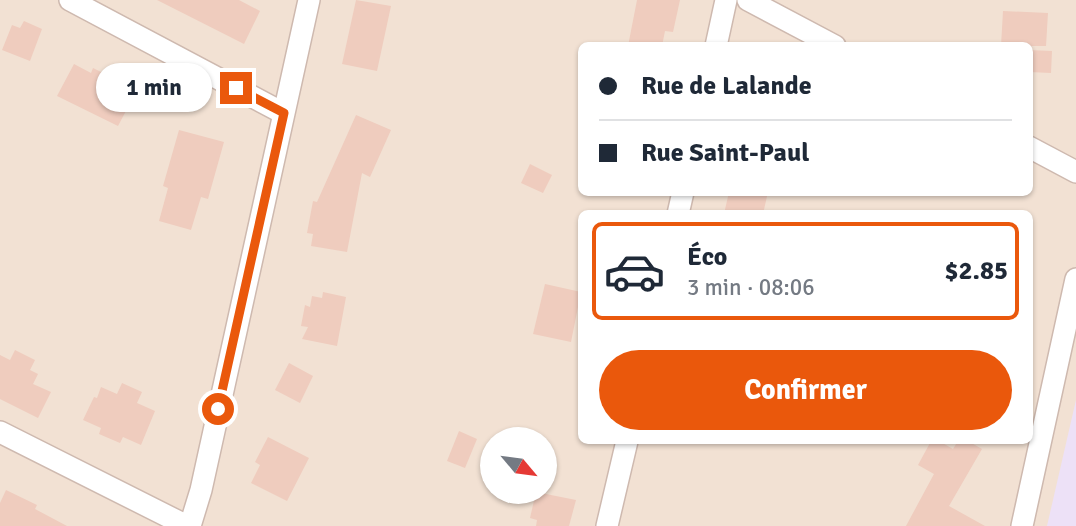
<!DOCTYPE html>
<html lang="fr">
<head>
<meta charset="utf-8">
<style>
	:root { --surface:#fff; --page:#f6f6f7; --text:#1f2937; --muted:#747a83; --line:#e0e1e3; --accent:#ea580c }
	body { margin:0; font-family:Signika,sans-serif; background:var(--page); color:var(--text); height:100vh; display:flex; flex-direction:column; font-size:26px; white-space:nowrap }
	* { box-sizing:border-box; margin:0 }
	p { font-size:23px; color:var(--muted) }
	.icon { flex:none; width:38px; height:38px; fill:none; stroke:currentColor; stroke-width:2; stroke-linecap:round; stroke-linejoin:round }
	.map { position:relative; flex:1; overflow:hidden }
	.panel { position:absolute; left:578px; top:210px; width:455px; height:234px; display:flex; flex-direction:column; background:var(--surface); border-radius:10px; box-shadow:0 2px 5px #0004 }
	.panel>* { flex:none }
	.top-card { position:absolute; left:578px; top:42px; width:455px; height:154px; border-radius:10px; box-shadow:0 2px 5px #0004; display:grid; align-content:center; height:154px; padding:0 21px; background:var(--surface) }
	.needle { width:46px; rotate:119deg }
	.tools { position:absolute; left:480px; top:427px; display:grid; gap:14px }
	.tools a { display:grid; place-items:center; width:77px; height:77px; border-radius:50%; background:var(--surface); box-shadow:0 2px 5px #0004; font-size:35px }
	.end { position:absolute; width:32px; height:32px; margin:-16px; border:9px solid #ea580c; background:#fff; box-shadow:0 0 0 4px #fff }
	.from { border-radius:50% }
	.bubble { position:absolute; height:49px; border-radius:24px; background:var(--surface); box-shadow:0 2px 5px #0004; font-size:23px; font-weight:700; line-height:49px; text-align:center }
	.top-card b { display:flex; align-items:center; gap:24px; height:66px; font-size:26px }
	.top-card b+b { border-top:2px solid var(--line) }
	.top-card i { width:18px; height:18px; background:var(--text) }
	ul { padding:12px 0 0; list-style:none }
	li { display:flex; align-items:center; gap:21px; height:98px; margin:0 14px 10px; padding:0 7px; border:4px solid transparent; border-radius:10px }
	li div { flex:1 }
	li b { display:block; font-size:26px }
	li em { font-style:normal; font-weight:700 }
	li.active { border-color:var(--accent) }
	li>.icon { width:63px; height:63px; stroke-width:1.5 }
	.button { display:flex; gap:14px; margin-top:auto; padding:14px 21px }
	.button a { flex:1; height:80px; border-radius:42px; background:var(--accent); color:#fff; font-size:28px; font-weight:700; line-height:80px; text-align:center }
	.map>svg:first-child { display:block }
	.residential { fill:#f2e1d3; fill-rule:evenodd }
	.education { fill:#ede1f7 }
	.building { fill:#efccbe }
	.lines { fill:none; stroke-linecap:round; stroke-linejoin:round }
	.street-casing { stroke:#ceb9af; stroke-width:24 }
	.street { stroke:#fff; stroke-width:21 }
	.route { stroke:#ea580c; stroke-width:9 }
</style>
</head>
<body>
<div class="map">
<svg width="1076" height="526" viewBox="0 0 1076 526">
	<rect width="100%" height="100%" fill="#fbf0e5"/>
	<!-- residential -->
	<path class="residential" d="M0,0H1076V526H0ZM581,46H1029V192H581ZM581,214H1029V441H581ZM492,439H544V492H492Z"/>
	<!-- education -->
	<path class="education" d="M1076,400V526H1047Z"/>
	<!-- building -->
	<g class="building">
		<path d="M157,0H239L260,11L244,44Z"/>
		<path d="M356,0L391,6L377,71L342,64Z"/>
		<path d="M637,0H680L673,32L665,31L662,46H628Z"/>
		<path d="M1003,11L1048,13L1046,46H1001Z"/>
		<path d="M24,21L42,29L30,61L2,50L12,25L20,28Z"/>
		<path d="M1029,50L1052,51L1051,73L1029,72Z"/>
		<path d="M74,64L91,73L93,68L137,90L118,126L57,96Z"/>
		<path d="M356,115L391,130L370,177L362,173L347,252L311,246L313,234L307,233L313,201L317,202Z"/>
		<path d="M179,130L224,142L208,199L201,197L191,230L159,221L168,188L163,186Z"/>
		<path d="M530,164L552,175L543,193L521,183Z"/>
		<path d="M729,192H768L763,214H724Z"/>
		<path d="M545,284L581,292L571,342L533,334Z"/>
		<path d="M323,292L346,297L337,346L302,339L308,327L301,326L305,305L310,307L312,296L322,298Z"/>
		<path d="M15,350L35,360L30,370L38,374L33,384L51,392L38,418L0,399V355L10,360Z"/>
		<path d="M289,363L313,376L300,403L275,390Z"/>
		<path d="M122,383L142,392L137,403L155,411L141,445L123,437L120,443L99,434L101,428L83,420L94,397L97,398L101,387L117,394Z"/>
		<path d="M459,431L477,439L465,468L447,461Z"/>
		<path d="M268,437L309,458L287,501L251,483L260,465L255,462Z"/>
		<path d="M931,441H939L953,449L958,441H968L982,449L949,506L985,526H906L934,474L918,465Z"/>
		<path d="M6,490L37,505L35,509L67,526H0V503Z"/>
		<path d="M536,492L576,500L569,526H536L537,520L530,518Z"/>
	</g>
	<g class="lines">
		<defs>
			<g id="street">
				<path d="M70,0L283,113"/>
				<path d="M748,0L835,46"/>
				<path d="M716,46L726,0"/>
				<path d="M1029,147L1076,172"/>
				<path d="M678,214L683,192"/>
				<path d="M0,432L187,526"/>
				<path d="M190,526L201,490L309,0"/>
				<path d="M607,526L627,441"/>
				<path d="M1022,526L1076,279"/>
			</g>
		</defs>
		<!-- street casing -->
		<use href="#street" class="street-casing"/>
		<!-- street -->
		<use href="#street" class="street"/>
	</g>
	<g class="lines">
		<!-- route -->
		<path class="route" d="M218,409L284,113L236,88"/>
	</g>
</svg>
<div class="tools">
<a><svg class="needle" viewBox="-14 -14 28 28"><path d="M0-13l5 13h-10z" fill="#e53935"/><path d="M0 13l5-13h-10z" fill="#747a83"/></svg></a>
</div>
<i class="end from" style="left:218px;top:409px"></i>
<i class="end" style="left:236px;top:88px"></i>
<div class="bubble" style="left:96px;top:63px;width:116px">1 min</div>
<div class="top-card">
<b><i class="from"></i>Rue de Lalande</b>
<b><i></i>Rue Saint-Paul</b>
</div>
<section class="panel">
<ul>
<li class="active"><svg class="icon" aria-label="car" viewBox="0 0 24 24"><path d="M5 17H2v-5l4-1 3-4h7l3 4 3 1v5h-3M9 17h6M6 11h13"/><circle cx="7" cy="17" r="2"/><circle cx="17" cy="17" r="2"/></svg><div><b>Éco</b><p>3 min · 08:06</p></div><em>$2.85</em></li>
</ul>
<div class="button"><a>Confirmer</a></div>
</section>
</div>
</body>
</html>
